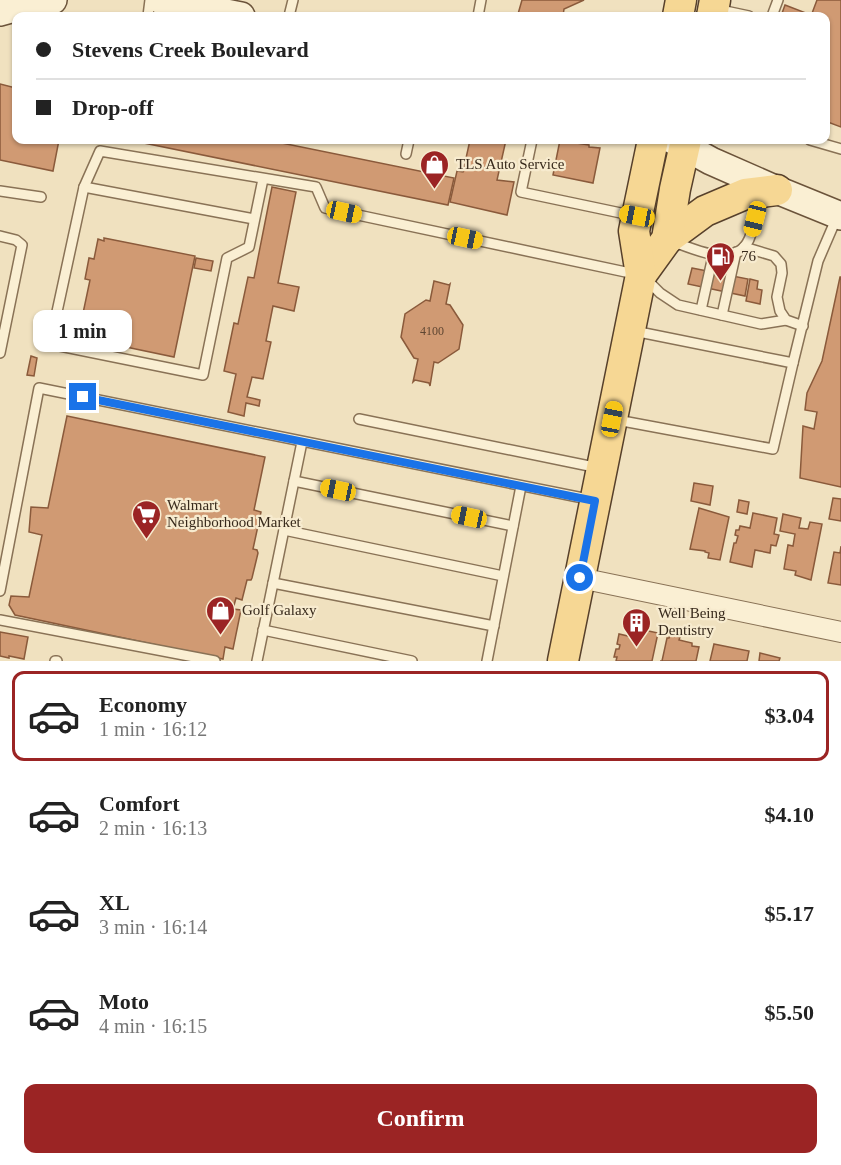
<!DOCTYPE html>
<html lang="en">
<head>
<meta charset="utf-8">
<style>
	:root { --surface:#fff; --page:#f6f6f6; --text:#222; --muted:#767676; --line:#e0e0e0; --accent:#9b2424 }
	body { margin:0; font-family:Georgia,serif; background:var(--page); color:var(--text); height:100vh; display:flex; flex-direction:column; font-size:22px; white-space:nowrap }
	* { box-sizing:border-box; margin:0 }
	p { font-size:20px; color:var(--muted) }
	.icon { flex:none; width:33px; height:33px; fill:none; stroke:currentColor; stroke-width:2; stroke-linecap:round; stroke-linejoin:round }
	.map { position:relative; height:661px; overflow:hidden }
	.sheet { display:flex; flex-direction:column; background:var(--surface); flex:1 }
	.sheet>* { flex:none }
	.top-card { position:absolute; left:12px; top:12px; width:818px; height:132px; border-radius:12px; box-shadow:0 2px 4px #0004; display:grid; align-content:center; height:132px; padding:0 24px; background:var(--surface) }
	.end { position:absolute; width:27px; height:27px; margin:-14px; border:8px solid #1a73e8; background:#fff; box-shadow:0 0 0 3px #fff }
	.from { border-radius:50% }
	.bubble { position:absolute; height:42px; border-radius:12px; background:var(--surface); box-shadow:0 2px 4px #0004; font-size:20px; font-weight:700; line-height:42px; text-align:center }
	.car { position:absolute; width:18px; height:36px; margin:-18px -9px; border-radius:8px; box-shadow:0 0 4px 2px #0007; background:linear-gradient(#f5c518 24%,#345 0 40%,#f5c518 0 76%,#345 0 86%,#f5c518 0) }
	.top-card b { display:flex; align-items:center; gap:21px; height:57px; font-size:22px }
	.top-card b+b { border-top:2px solid var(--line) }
	.top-card i { width:15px; height:15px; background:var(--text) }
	ul { padding:10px 0 0; list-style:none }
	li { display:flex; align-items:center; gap:18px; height:90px; margin:0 12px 9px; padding:0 12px; border:3px solid transparent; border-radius:12px }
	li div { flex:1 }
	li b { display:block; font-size:22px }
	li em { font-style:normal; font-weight:700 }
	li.current { border-color:var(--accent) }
	li>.icon { width:54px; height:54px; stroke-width:1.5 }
	.cta { display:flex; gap:12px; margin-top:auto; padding:12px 24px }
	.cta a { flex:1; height:69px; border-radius:12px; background:var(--accent); color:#fff; font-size:24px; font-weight:700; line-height:69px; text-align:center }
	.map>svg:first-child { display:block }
	.building { fill:#d09a73; stroke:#8a5a3b; stroke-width:1.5 }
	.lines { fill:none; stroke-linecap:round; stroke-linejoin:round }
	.lane-casing { stroke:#897256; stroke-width:12 }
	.street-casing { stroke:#897256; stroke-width:22 }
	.secondary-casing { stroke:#6b533a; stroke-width:30 }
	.primary-casing { stroke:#57402b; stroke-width:33 }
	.lane { stroke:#faefd3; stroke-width:9 }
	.street { stroke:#faefd3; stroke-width:20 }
	.secondary { stroke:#faefd3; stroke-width:27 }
	.primary { stroke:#f6d794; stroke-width:30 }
	.route { stroke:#1a73e8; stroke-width:8 }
	.labels { text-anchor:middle; stroke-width:4.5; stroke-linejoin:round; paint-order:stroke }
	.number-label { font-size:12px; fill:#5e4632 }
	.poi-label { font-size:15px; fill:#382a1c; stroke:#f7ebcf; text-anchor:start }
</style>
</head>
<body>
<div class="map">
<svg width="841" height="661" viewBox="0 0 841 661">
	<rect width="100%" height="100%" fill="#f0e1bf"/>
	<!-- building -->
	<g class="building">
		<path d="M522,0H584L564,9L563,16H528L518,14Z"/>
		<path d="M817,0H841V127L825,121V16H811Z"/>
		<path d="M785,5L806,13L804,16H781Z"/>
		<path d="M0,84L16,88V140H59L53,171L0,160Z"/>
		<path d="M129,140H267L454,178L448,205Z"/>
		<path d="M470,140H506L497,180L514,182L507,215L450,202L457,171L463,172Z"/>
		<path d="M560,140L577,141V143L589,145V147L600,148L593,183L553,175Z"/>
		<path d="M272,187L296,192L278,283L299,287L294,311L273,306L266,341L271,342L263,379L252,377L247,397L260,400L259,406L246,403L244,416L228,412L236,374L224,371L234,323L238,324L248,277L254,278Z"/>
		<path d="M104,238L195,256L174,357L78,337L90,280L85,279L89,258L94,259L98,239L104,241Z"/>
		<path d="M196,258L213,261L211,271L194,268Z"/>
		<path d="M692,268L748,279L745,296L688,284Z"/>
		<path d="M840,277H841V487L800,478L803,426L814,429L817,412L805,410L807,393L822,361Z"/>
		<path d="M750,279L758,281L757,289L762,290L760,304L746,301Z"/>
		<path d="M434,281L449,285L450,284L446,304L450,305L463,325L459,349L438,363L434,362L430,386L429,383L415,380L413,382L418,359L414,358L401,337L405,314L426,300L430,301Z"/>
		<path d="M31,356L37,358L34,376L27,375Z"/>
		<path d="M67,416L265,457L254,510L261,512L253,549L257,550L258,553L252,578L251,580H247L242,600L236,598L233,609L241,610L233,649L225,647L223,659L15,615L9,605L11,596L29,597L42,535L29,532L31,507L48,508Z"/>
		<path d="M694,483L713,486L710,505L691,501Z"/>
		<path d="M833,498L841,499V521L829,519Z"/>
		<path d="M739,500L749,502L747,514L737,512Z"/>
		<path d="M699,508L729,517L720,560L708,558L709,553L705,552V551L690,549Z"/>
		<path d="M753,513L777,518L774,534L779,535L776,546L771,545L770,553L755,550L752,567L730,562L734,543H736L738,536L735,535L736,530H739L740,526L750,528Z"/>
		<path d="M783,514L801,518L799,528L808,529L810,522L822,524L811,580L795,575L796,571L784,569L788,545L793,546L795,534L780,531Z"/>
		<path d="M841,546V585L828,583L834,552L840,553Z"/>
		<path d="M644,630L658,633L652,661H616L617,657H614L616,649H619L620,645L617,644L619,634L628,636V633L643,636Z"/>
		<path d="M0,632L28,637L24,659L9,656V658L0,656Z"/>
		<path d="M670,635L680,637L679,640L692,643V646L699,647L696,661H660H662L667,638H669Z"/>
		<path d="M714,644L749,651L747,661H710Z"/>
		<path d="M760,653L780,658L779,661H759Z"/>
	</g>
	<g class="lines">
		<defs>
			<g id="lane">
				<path d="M716,9L749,16"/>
				<path d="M148,16L150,0"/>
				<path d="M289,16L293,0"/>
				<path d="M478,16L481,0"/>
				<path d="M772,16L778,0"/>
				<path d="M532,140L521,192L635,216"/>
				<path d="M810,140L841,149"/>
				<path d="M406,154L409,140"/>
				<path d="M263,179L249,247L227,258L203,375L50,344L84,187L100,151L316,187L325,208L635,274"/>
				<path d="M84,187L254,219"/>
				<path d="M0,191L41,197"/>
				<path d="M0,236L16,240L22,245L0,353"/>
				<path d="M674,242C699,251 740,271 751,234C756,219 755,212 766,200"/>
				<path d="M744,247L774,256L781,264L782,273L777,297L780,311L786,320L803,326"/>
				<path d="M647,280L660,293L678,305L761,324L786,320"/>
				<path d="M701,310L713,256"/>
				<path d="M722,315L736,252"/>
				<path d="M634,331L793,363L818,261L837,217"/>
				<path d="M359,419L599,468"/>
				<path d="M617,420L773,449L793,363"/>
				<path d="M294,481L513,526"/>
				<path d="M284,530L503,576"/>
				<path d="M273,583L494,626"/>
				<path d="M0,591L39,388L593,500"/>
				<path d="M0,620L215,661"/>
				<path d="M263,630L412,661"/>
				<path d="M55,661H57"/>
				<path d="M257,661L302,442"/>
				<path d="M487,661L521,486"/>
			</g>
			<path id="street" d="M580,578L841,632"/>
			<g id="secondary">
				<path d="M161,0L241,16"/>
				<path d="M0,12L18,7L53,0"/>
				<path d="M673,140L711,161L777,190L841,216"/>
			</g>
			<g id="primary">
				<path d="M678,16L681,0"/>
				<path d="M712,16L715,0"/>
				<path d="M667,239L705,211L745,194L777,190"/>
				<path d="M641,275L667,239L675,189L686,140"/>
				<path d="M563,661L641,275L634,231L653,140"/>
			</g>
		</defs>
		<!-- lane casing -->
		<use href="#lane" class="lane-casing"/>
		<!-- street casing -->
		<use href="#street" class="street-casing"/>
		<!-- secondary casing -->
		<use href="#secondary" class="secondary-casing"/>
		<!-- primary casing -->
		<use href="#primary" class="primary-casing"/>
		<!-- lane -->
		<use href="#lane" class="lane"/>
		<!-- street -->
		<use href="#street" class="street"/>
		<!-- secondary -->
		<use href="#secondary" class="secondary"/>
		<!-- primary -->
		<use href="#primary" class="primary"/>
	</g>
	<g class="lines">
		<!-- route -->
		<path class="route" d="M83,397L595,501L580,578"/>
	</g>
	<!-- icons -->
	<defs>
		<symbol id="shop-pin" viewBox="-11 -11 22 30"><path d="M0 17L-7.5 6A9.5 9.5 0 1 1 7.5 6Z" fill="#9b2424" stroke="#f7ebcf"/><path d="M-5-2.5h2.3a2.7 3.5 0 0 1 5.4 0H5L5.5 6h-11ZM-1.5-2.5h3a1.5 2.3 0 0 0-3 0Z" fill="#fff"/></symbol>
		<symbol id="fuel-pin" viewBox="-11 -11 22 30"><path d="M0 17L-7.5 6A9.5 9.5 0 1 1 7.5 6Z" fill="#9b2424" stroke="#f7ebcf"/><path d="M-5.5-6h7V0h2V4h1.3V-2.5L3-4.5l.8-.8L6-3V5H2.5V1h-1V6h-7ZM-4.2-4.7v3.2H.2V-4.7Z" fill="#fff"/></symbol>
		<symbol id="supermarket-pin" viewBox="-11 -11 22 30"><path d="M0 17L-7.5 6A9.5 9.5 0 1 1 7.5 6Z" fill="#9b2424" stroke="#f7ebcf"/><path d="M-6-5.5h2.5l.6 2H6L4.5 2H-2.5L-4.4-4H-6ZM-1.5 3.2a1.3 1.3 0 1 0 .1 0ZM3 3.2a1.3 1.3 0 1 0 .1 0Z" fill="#fff"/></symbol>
		<symbol id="building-pin" viewBox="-11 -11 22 30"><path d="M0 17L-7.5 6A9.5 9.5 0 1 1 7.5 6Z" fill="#9b2424" stroke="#f7ebcf"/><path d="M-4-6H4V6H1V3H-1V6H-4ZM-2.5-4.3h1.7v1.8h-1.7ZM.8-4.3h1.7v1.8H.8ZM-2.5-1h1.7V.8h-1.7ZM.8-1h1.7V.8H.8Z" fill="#fff"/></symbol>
	</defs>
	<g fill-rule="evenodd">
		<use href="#shop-pin" x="418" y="148" width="33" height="45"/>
		<use href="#fuel-pin" x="704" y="240" width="33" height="45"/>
		<use href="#supermarket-pin" x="130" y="498" width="33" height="45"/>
		<use href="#shop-pin" x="204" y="594" width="33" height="45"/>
		<use href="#building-pin" x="620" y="606" width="33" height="45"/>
	</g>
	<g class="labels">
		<!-- number labels -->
		<g class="number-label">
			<text x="432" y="335">4100</text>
		</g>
		<!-- poi labels -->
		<g class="poi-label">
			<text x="456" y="169">TLS Auto Service</text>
			<text x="741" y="261">76</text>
			<text x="167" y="510">Walmart<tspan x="167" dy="17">Neighborhood Market</tspan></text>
			<text x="242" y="615">Golf Galaxy</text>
			<text x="658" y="618">Well Being<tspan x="658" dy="17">Dentistry</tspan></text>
		</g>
	</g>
</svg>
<i class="end from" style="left:580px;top:578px"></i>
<i class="end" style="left:83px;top:397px"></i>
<div class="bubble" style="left:33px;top:310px;width:99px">1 min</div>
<i class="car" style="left:344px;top:212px;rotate:102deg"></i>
<i class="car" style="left:637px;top:216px;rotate:281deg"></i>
<i class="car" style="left:755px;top:219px;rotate:194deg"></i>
<i class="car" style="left:465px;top:238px;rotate:102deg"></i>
<i class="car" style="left:612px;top:419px;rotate:11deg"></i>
<i class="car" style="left:338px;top:490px;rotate:282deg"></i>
<i class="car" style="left:469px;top:517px;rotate:282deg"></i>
<div class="top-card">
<b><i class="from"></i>Stevens Creek Boulevard</b>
<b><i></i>Drop-off</b>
</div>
</div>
<section class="sheet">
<ul>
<li class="current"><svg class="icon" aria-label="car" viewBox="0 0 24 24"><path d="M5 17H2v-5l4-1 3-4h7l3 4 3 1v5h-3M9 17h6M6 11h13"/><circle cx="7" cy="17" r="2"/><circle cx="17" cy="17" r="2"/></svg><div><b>Economy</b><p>1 min · 16:12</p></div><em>$3.04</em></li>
<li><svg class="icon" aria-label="car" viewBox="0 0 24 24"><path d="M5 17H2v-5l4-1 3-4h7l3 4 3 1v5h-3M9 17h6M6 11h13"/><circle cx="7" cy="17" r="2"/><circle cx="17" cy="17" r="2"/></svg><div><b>Comfort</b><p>2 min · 16:13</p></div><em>$4.10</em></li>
<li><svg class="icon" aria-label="car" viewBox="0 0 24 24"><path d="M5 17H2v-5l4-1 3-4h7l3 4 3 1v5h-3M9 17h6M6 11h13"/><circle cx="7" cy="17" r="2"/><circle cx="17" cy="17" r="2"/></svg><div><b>XL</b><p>3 min · 16:14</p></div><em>$5.17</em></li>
<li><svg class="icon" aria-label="car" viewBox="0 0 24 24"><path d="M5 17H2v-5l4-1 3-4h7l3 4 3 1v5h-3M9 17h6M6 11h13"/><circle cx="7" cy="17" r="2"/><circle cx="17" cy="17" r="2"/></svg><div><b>Moto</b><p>4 min · 16:15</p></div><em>$5.50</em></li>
</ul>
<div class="cta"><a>Confirm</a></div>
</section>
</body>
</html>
